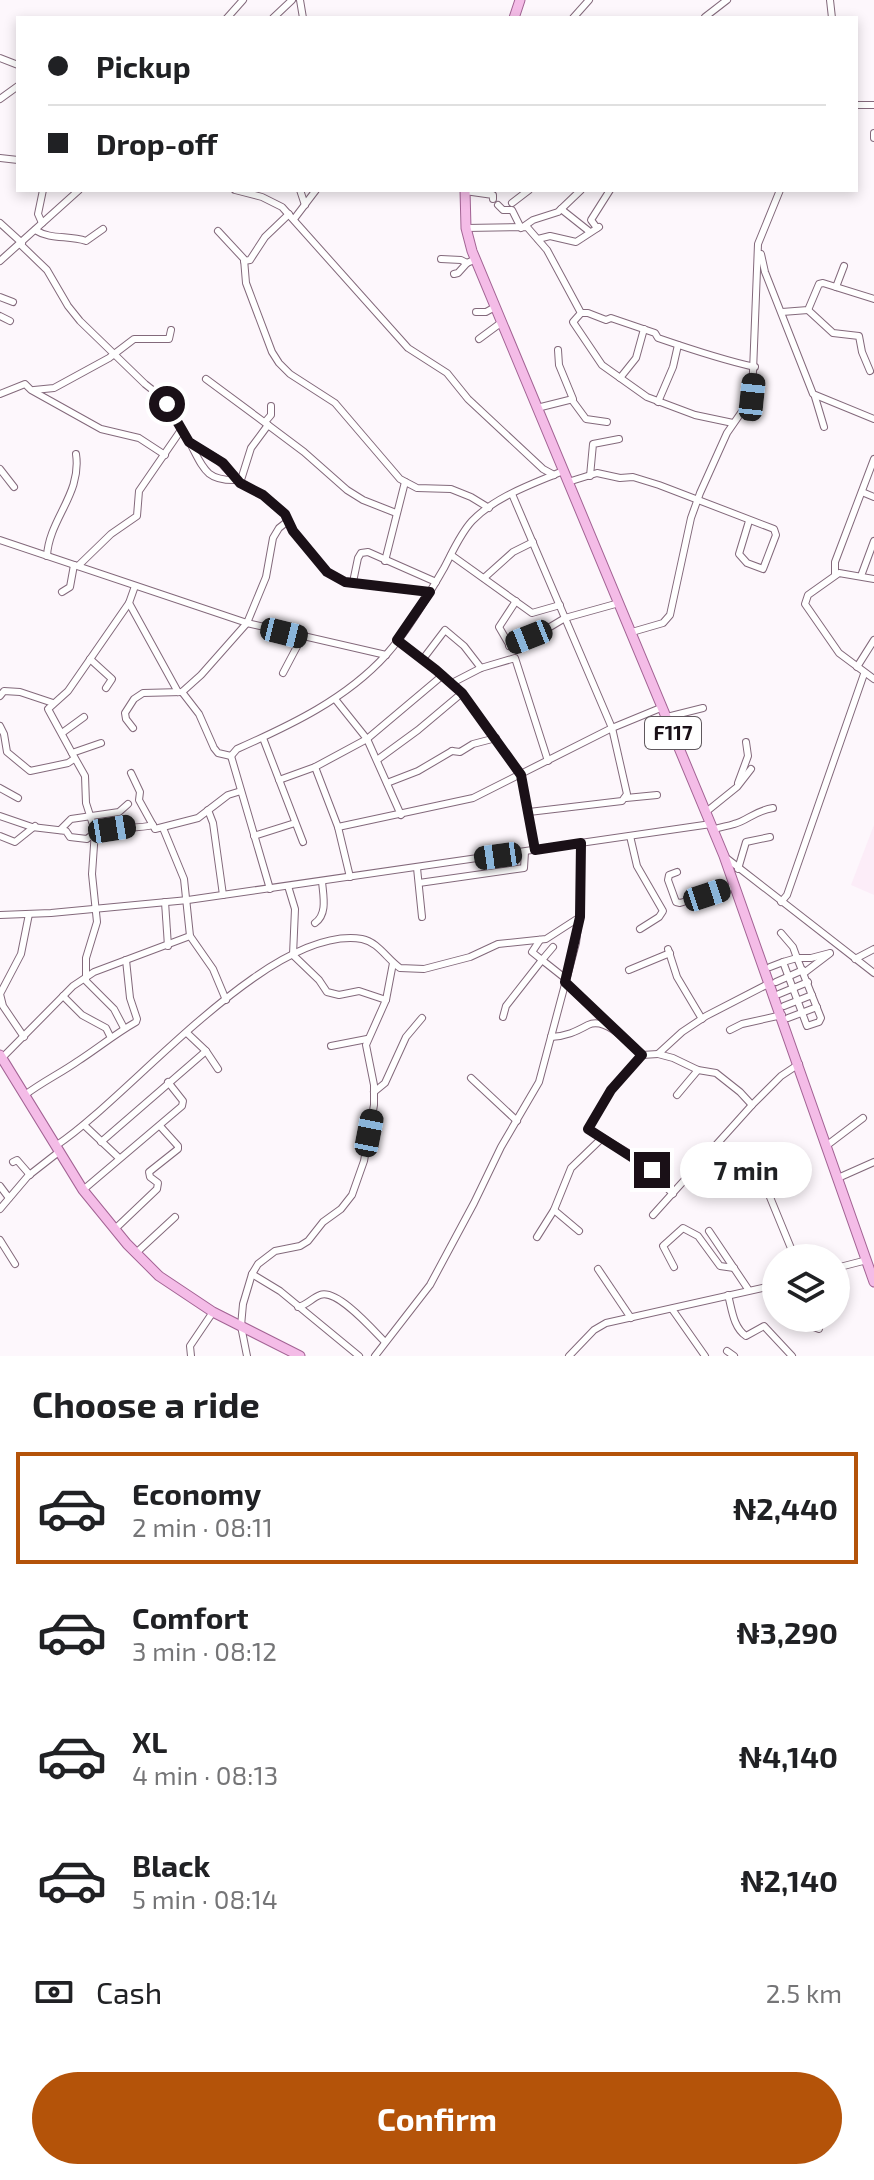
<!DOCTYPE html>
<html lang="en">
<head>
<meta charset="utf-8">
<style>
	:root { --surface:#fff; --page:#f2f2f2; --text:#202124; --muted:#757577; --line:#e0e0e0; --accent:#b45309 }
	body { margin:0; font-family:"Exo 2",sans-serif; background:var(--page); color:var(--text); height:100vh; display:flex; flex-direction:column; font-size:30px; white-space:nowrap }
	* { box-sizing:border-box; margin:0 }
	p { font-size:26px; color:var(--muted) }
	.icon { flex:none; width:44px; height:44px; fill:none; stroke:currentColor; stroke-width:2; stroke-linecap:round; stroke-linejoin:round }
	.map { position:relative; height:1356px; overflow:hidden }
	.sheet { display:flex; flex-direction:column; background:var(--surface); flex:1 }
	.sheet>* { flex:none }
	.hud { position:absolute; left:16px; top:16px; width:842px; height:176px; border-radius:0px; box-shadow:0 4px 12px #0003; display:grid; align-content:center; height:176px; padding:0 32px; background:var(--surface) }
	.fabs { position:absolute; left:762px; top:1244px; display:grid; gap:16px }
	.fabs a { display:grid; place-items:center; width:88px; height:88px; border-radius:50%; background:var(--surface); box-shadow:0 4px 12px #0003; font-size:40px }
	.end { position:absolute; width:36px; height:36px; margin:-18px; border:10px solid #1a1017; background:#fff; box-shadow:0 0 0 4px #fff }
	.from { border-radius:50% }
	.bubble { position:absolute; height:56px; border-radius:28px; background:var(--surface); box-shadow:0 4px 12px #0003; font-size:26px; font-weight:700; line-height:56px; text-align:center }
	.car { position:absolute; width:24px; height:48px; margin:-24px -12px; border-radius:10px; box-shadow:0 0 6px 2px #0007; background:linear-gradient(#222 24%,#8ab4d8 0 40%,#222 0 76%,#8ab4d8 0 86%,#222 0) }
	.hud b { display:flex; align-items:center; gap:28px; height:76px; font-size:30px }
	.hud b+b { border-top:2px solid var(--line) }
	.hud i { width:20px; height:20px; background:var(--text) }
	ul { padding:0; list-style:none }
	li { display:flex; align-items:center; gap:24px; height:112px; margin:0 16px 12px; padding:0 16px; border:4px solid transparent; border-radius:0px }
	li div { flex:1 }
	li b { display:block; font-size:30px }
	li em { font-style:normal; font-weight:700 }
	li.active { border-color:var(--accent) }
	li>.icon { width:72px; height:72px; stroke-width:1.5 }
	h2 { padding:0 32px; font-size:36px; line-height:96px }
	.pay { display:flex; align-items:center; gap:20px; height:88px; padding:0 32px; font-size:30px }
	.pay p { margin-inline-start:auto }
	.action { display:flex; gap:16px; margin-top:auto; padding:16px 32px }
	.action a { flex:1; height:92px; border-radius:48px; background:var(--accent); color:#fff; font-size:32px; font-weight:700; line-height:92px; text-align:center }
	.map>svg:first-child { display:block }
	.built { fill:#fcedf8 }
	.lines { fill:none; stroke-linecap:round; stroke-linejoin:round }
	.minor-casing { stroke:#83697b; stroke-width:8 }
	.major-casing { stroke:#a36394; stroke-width:11 }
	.minor { stroke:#fff; stroke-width:6 }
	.major { stroke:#f4bce7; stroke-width:9 }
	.route { stroke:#1a1017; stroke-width:10 }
	.labels { text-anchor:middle; stroke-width:6; stroke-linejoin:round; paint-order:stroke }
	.shield { fill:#fff; stroke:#5f585d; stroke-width:2 }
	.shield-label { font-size:20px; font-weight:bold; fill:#1a1017 }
</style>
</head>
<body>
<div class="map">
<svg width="874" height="1356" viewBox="0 0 874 1356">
	<rect width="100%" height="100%" fill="#fdf7fc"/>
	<!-- built -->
	<path class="built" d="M874,825V895L851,885Z"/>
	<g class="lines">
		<defs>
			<g id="minor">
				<path d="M300,0L303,18"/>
				<path d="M830,0L832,18"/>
				<path d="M705,17L727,0"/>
				<path d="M227,18L243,0"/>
				<path d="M273,18L292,0"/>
				<path d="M573,18L589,0"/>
				<path d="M0,58L18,65"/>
				<path d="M0,99L18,86"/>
				<path d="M856,105H874"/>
				<path d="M874,133V138"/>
				<path d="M0,158L18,160"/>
				<path d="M235,190L262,197L282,207L408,348L447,373L468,399L543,469L554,475"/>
				<path d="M300,190L305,205"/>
				<path d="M465,191L493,195V199"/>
				<path d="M512,203L529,190"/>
				<path d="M498,205L503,210H512L521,228"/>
				<path d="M561,209L590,232"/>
				<path d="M294,219L316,190"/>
				<path d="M0,223L22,243"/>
				<path d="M42,223L38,214L43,190"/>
				<path d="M523,227L533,220L558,212L581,190"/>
				<path d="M466,228L527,227L547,250L581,313"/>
				<path d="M597,228L591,220L610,190"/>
				<path d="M35,230C51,240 68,235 86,241L103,229"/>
				<path d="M218,231L244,259L246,283L272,352L279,363L290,374L335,403L400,479L417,488L451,489L471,497L489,508"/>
				<path d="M538,239L550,236L576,242L599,227"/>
				<path d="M20,244L47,270L68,306L80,321L145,384L164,399L189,442L216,458L240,483L263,495L285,514L293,531L327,572L345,582L430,592"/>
				<path d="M761,254L765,272L813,394L874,419"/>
				<path d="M441,259L461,260L467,263L476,259"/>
				<path d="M0,261L79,190"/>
				<path d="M244,261L250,260L265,237L289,214"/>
				<path d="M454,274L458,273L467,263"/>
				<path d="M836,287L844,266"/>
				<path d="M0,297L13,302"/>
				<path d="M808,310L833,333L859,336L862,352L870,371"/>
				<path d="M476,312H486L495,307"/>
				<path d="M782,312L808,310L819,284L823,283L874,299"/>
				<path d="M581,313L573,322L602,365L647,397L695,415L733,423"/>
				<path d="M581,313H588L606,320L611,318L655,333L658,338C690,349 722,360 755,367"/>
				<path d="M0,316L10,321"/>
				<path d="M479,339L502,322"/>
				<path d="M620,378L636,358L644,329"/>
				<path d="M206,379L268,425"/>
				<path d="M34,390L54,388L109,358L134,339H169L171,330"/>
				<path d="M0,394L25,384L31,390L101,429L139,438L165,455"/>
				<path d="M815,397L824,427"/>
				<path d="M572,400L586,419L607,422"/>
				<path d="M658,402L673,367L678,345"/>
				<path d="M537,408L573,399L559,365L558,350"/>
				<path d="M265,422L271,415V406"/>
				<path d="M191,445C204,470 207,481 237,480"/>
				<path d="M0,469L14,487"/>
				<path d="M590,476L593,444L619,439"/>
				<path d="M568,482L597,473L620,478L633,477L659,485L774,529L776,535L763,569L747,563L739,554L749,521"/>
				<path d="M240,483L251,448L268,425L304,452L347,490L363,500L396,513"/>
				<path d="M862,492L874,497"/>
				<path d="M512,494L612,728L627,794L622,801L529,812"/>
				<path d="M0,540L247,623L386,655"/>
				<path d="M451,555L532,613L560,605"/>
				<path d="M47,556C49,519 82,494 76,454"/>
				<path d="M385,561L405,482"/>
				<path d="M78,566L111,534L137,516L139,491L181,430"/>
				<path d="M835,575V562L874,459"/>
				<path d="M861,576L874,541"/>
				<path d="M484,578L513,552L533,542"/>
				<path d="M874,579L839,573L808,595L805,604L839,653L874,679"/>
				<path d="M353,582L358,558L361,553L368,552L436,582"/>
				<path d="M135,586L129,603L178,692"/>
				<path d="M62,592L70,587L74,565"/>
				<path d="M632,632L663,623L670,615L691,518L700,493L727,433L752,397L758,244L780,190"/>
				<path d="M397,640L436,670L462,693L521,775L535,850"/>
				<path d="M509,646L545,630L565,618L619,603"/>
				<path d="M510,646L499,627L516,601"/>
				<path d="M90,659L112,679L106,688"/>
				<path d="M423,659L445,630L464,646L481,668"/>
				<path d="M857,667L874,640"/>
				<path d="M283,673L302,637"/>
				<path d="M452,683L481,668L515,658L548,761"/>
				<path d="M182,692L199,714L214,748L218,753L231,756"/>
				<path d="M0,696L4,691L20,692L53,703"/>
				<path d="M335,699L367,739L401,815"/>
				<path d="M667,717L703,708"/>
				<path d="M0,726L4,734L7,752L30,771L68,763L74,759"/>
				<path d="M133,728L126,719L125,713L134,699L143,693L182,692L201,675L247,623L266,577L273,538L279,528L288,521"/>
				<path d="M62,733L84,717"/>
				<path d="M263,738L303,842"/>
				<path d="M101,743L72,753L48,709L68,691L129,603"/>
				<path d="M452,751L460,752L473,744L496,738"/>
				<path d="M72,753L85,776L86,803L95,831L92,874L97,922L86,958V981L114,1009L124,1028"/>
				<path d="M231,756L237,749C291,725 346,699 386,655C409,629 427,597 444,568C452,553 460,534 472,521C496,496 533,484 563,471"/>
				<path d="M231,756L270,889"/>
				<path d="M377,760L418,730L462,693"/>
				<path d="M315,767L338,827L350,877"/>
				<path d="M131,773L140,792L139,800L155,829L198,818L228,795L241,791"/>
				<path d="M279,780L315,767L367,739L443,675"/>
				<path d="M387,783L418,771L452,751"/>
				<path d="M738,783L748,756L746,742"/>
				<path d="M0,788L18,798"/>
				<path d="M626,798L657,795"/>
				<path d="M208,810L213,823L223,895"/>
				<path d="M706,812L737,787L751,769"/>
				<path d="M0,816L32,827L66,831L70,837L87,839C104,822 132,831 153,825"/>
				<path d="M338,827L473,798L612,728L663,707"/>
				<path d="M163,828L184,879L190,936L213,969L226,1000"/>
				<path d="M60,830L71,819L119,812L128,804"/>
				<path d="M713,830C721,826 726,827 734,824C747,821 754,811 773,808"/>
				<path d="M0,836L15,842L35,826"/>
				<path d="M254,836L295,823"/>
				<path d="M630,836L637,866L663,911L659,917L640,929"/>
				<path d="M725,857L874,973"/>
				<path d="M417,868L422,917"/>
				<path d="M738,869L746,842L770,837"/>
				<path d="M677,872L669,875L668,880L676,902L680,903L735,886"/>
				<path d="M419,883L524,868L525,852"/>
				<path d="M288,886L295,909L293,955L319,980L327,992L339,995L359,991L386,1000"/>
				<path d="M165,902L168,946"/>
				<path d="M781,902L787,895L864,674"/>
				<path d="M0,915L51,913L188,900L711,824"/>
				<path d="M315,923C328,914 323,895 322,881"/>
				<path d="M781,933L793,947L797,958H811L830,953"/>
				<path d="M540,940L532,952L542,960L553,947"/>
				<path d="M668,949L677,977L702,1019"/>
				<path d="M797,958L821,1018L819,1022L807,1026L783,962Z"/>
				<path d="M855,959L874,949"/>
				<path d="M770,967L783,962"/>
				<path d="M629,970L670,953"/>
				<path d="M804,973L829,954"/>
				<path d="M565,982L608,1025"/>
				<path d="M776,982L803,970"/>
				<path d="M779,994L808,982"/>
				<path d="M63,996L82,1015L106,1028L110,1036"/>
				<path d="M784,1006L812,995"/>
				<path d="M503,1017L506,1006L542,960L566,979"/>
				<path d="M788,1018L817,1007"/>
				<path d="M730,1030L742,1024L782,1015"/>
				<path d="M187,1033L206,1051L218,1069"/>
				<path d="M24,1037L3,1006L0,994L21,954L29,914"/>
				<path d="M551,1037C567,1036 575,1032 588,1025C606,1016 630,1044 642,1055"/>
				<path d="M331,1046L367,1039"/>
				<path d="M658,1054L642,1055L611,1090L588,1129L638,1159L673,1194"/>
				<path d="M2,1058L73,986L94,972L190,936"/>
				<path d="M471,1078L517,1121"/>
				<path d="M374,1092L385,1083L406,1037L422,1018"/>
				<path d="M25,1095C42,1082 61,1073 78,1061C98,1048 115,1034 136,1022L137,1019L130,998L126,960"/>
				<path d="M677,1095L698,1070"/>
				<path d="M752,1105L740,1092L716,1073L698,1070L673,1058L658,1054L682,1032L706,1016L770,983"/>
				<path d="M84,1125L119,1158"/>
				<path d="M101,1142L206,1051"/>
				<path d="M57,1145C131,1096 269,924 362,939C378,942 387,959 400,968L424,969L470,957L498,944L546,939L580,917"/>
				<path d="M826,1146L863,1118"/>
				<path d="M13,1162L17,1160L30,1175"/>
				<path d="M838,1178L874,1162"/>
				<path d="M765,1185L795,1258"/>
				<path d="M0,1186L9,1198"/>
				<path d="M83,1190L182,1106L183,1101L168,1082"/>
				<path d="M0,1209L28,1176L60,1151"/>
				<path d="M554,1210L579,1231"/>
				<path d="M653,1215L752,1105L781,1076L799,1064"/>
				<path d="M115,1229L157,1189L158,1183L150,1177L149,1172L178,1149V1146L160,1126"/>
				<path d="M709,1231L748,1289"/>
				<path d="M537,1237L554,1210L571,1168L601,1139"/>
				<path d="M0,1240L15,1264"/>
				<path d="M136,1253L175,1217"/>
				<path d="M674,1267L663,1246L683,1228L698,1236L720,1266L734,1268"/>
				<path d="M836,1268L867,1260"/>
				<path d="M598,1269L631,1318"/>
				<path d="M252,1274L280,1291L359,1356"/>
				<path d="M728,1295C732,1309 733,1327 746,1336L764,1326L792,1356"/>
				<path d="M298,1307C307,1305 312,1298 320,1295C337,1288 374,1331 385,1342"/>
				<path d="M672,1309L705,1356"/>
				<path d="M806,1318L808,1325L819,1329"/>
				<path d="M727,1351L734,1356"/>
				<path d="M191,1356L190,1346L213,1312"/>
				<path d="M247,1356L241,1326L243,1304L252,1274L258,1264L275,1251L300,1246L308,1241L323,1222L341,1209L352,1195L364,1161L374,1105V1085L366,1045L386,1000L393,963"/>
				<path d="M375,1356L430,1285L474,1203L501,1147L539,1082L576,943L580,910L581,843"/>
				<path d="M569,1356L594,1330L606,1323L776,1285"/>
			</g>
			<g id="major">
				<path d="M514,18L520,0"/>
				<path d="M465,190L466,228L472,251L724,856L874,1282"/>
				<path d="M0,1055L83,1190L127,1244L159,1276L213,1312L300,1356"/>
			</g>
		</defs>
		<!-- minor casing -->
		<use href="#minor" class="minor-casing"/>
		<!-- major casing -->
		<use href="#major" class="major-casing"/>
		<!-- minor -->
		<use href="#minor" class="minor"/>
		<!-- major -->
		<use href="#major" class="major"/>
	</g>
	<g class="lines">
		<!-- route -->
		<path class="route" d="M167,404L189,442L223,463L240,483L263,495L285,514L293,531L327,572L345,582L430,592L397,640L436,670L462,693L521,775L535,850L581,843L580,917L565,982L642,1055L611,1090L588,1129L652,1170"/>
	</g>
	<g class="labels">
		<!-- shield labels -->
		<rect class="shield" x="645" y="717" width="56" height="32" rx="6"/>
		<g class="shield-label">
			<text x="673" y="740">F117</text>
		</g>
	</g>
</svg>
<div class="fabs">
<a><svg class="icon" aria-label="layers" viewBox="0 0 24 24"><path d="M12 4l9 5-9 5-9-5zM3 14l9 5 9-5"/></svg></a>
</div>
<i class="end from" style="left:167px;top:404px"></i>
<i class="end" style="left:652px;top:1170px"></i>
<div class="bubble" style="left:680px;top:1142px;width:132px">7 min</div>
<i class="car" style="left:752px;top:397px;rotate:6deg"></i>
<i class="car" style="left:284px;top:633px;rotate:104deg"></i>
<i class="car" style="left:529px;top:637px;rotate:248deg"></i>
<i class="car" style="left:112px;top:829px;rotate:81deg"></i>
<i class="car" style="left:498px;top:856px;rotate:262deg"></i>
<i class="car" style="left:707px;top:895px;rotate:72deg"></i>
<i class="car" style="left:369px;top:1133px;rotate:11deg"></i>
<div class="hud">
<b><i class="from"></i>Pickup</b>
<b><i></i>Drop-off</b>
</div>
</div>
<section class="sheet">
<h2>Choose a ride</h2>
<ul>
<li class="active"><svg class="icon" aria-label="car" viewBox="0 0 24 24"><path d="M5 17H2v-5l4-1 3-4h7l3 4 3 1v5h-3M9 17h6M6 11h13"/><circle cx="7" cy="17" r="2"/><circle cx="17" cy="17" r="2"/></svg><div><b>Economy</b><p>2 min · 08:11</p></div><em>₦2,440</em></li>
<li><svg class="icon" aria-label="car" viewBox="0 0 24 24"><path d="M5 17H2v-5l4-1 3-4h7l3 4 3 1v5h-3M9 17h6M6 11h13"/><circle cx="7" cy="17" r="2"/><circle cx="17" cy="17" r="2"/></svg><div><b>Comfort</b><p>3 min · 08:12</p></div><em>₦3,290</em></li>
<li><svg class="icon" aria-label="car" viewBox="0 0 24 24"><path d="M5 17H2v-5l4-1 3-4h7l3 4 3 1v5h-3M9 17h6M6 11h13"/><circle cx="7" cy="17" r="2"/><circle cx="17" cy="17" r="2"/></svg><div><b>XL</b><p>4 min · 08:13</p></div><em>₦4,140</em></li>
<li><svg class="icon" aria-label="car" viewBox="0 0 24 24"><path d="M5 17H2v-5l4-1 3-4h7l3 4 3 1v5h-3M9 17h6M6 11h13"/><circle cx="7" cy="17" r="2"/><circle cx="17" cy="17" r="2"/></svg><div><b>Black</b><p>5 min · 08:14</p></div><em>₦2,140</em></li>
</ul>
<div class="pay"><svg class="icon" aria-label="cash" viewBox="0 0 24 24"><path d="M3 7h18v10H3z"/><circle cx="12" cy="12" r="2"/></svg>Cash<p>2.5 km</p></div>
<div class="action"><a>Confirm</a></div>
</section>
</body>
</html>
